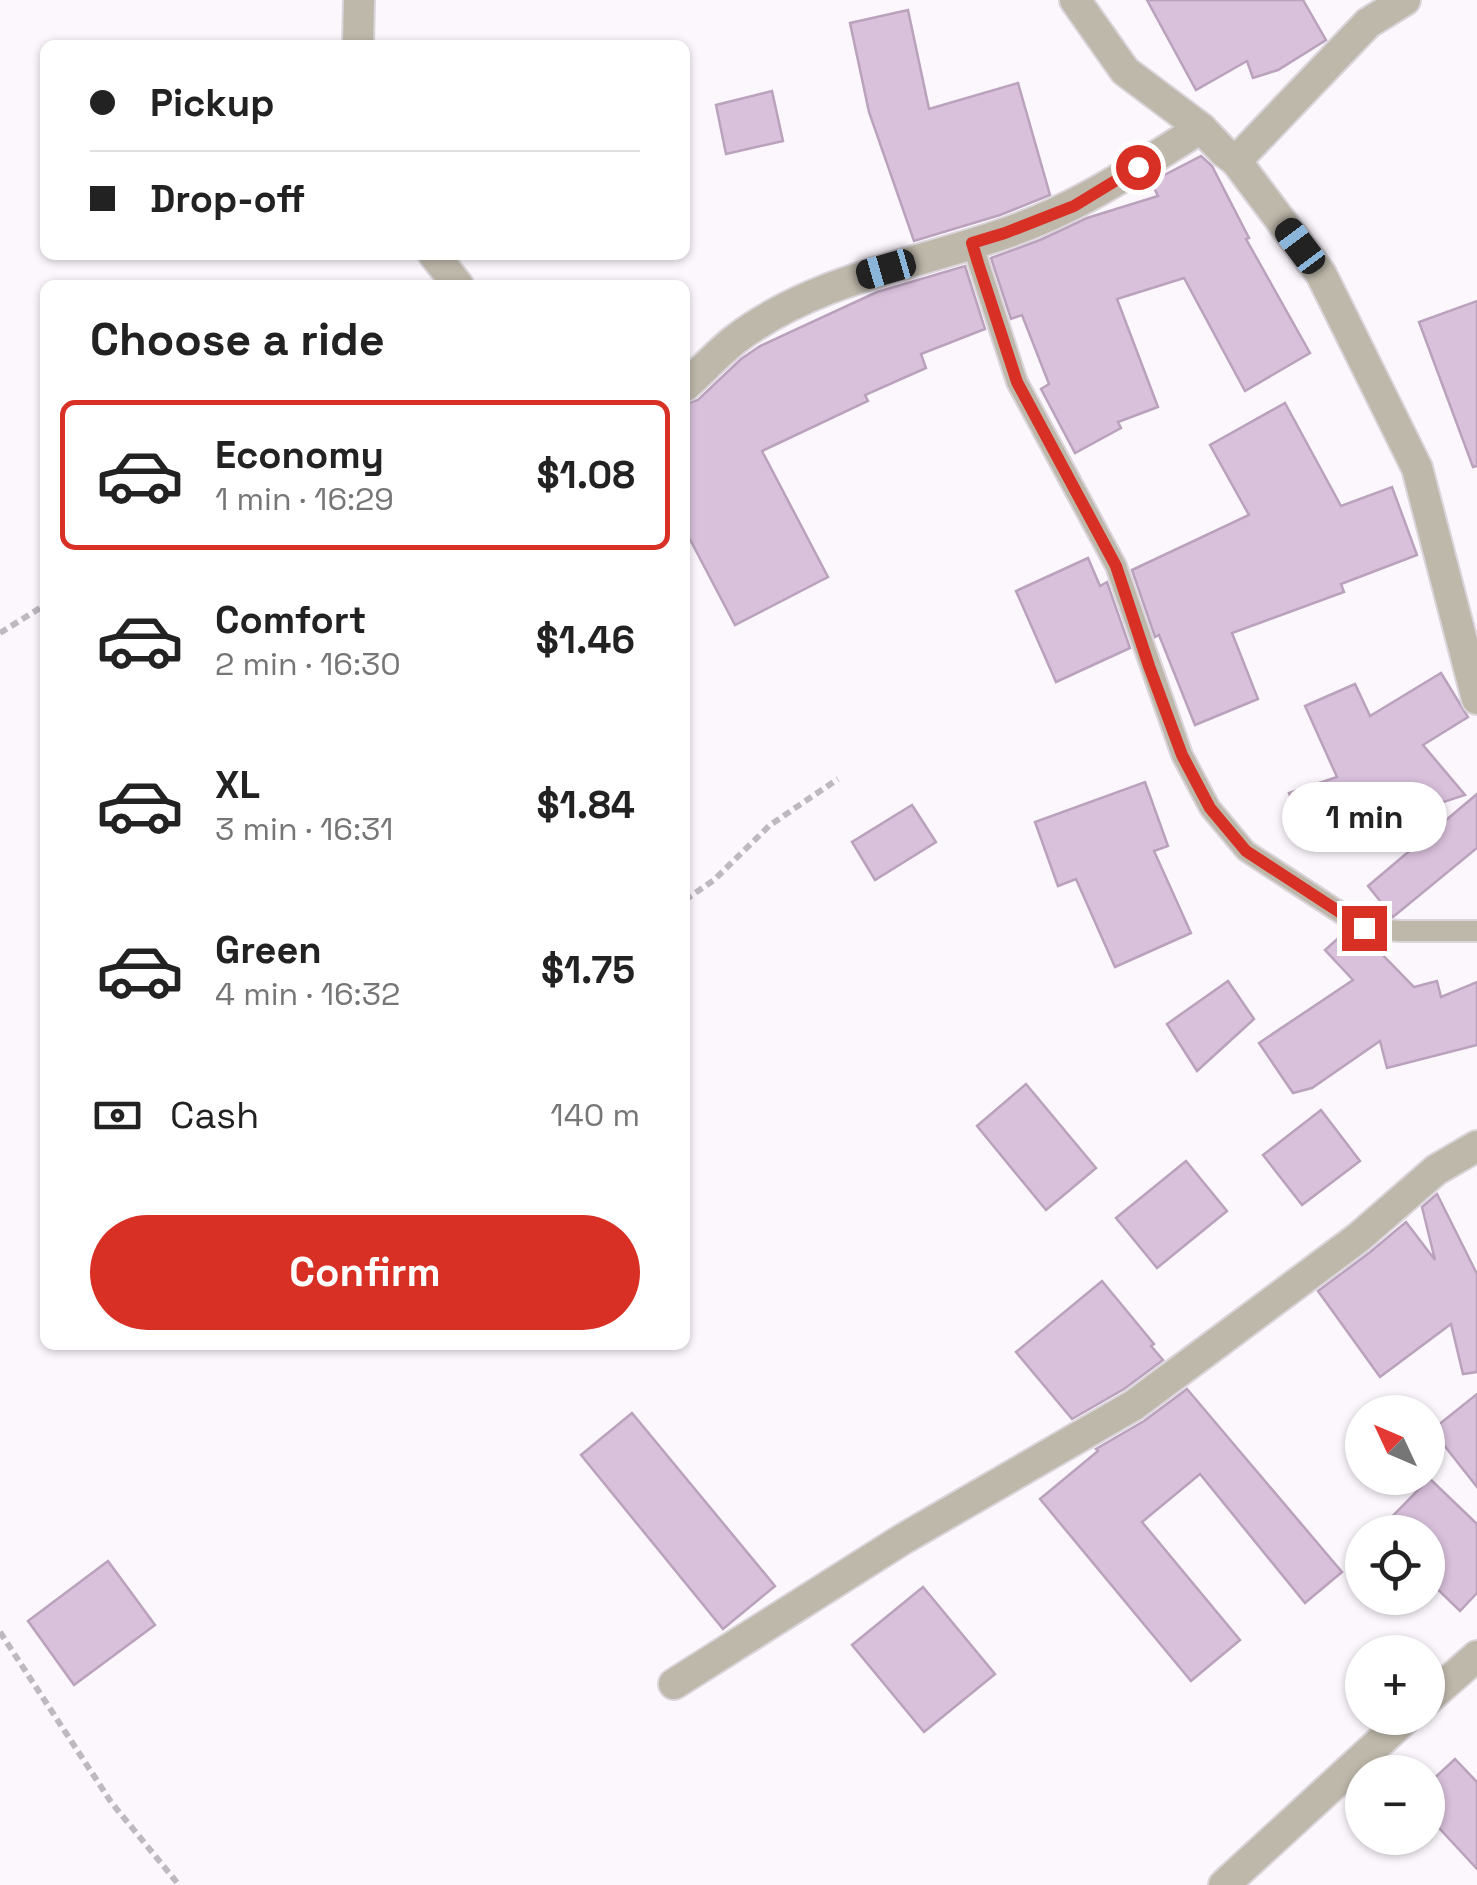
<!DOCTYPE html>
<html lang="en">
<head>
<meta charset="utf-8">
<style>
	:root { --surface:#fff; --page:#f2f2f2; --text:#222; --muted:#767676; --line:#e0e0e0; --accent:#d93025 }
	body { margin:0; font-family:"Space Grotesk",sans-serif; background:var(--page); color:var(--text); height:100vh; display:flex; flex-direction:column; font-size:38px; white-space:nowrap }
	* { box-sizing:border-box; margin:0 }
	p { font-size:32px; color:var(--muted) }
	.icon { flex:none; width:55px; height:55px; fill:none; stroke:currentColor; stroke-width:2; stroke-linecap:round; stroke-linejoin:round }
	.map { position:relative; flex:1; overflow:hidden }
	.sheet { position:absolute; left:40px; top:280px; width:650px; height:1070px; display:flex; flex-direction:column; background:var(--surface); border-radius:15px; box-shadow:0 2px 8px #0004 }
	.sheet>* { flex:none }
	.guide { position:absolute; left:40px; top:40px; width:650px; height:220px; border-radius:15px; box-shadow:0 2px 8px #0004; display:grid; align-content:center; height:220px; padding:0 50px; background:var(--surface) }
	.needle { width:65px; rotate:314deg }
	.controls { position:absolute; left:1345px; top:1395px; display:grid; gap:20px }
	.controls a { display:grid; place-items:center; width:100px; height:100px; border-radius:50%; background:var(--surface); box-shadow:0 2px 8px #0004; font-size:50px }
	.end { position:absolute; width:45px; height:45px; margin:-22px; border:12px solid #d93025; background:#fff; box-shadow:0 0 0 5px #fff }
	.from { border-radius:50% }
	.bubble { position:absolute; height:70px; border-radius:35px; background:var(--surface); box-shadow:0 2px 8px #0004; font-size:32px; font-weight:700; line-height:70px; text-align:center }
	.car { position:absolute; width:30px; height:60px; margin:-30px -15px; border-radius:12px; box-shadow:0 0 8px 2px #0007; background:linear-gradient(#222 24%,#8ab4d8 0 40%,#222 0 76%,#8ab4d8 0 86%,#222 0) }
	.guide b { display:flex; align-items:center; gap:35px; height:95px; font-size:38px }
	.guide b+b { border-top:2px solid var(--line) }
	.guide i { width:25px; height:25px; background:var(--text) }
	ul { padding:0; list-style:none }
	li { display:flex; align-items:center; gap:30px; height:150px; margin:0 20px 15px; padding:0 30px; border:5px solid transparent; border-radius:15px }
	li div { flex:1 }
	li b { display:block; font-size:38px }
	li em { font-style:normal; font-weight:700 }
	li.current { border-color:var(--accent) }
	li>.icon { width:90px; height:90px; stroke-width:1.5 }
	h2 { padding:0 50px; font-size:45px; line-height:120px }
	.pay { display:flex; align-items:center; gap:25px; height:110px; padding:0 50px; font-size:38px }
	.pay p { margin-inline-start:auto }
	.button { display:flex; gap:20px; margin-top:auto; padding:20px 50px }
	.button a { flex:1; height:115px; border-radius:60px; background:var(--accent); color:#fff; font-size:40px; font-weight:700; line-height:115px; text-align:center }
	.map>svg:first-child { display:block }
	.building { fill:#d9c0db; stroke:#baa2bc; stroke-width:2.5 }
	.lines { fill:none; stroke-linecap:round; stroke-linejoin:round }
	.service-casing { stroke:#dad4db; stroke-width:24 }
	.minor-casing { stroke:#dad4db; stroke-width:34 }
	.tertiary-casing { stroke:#dad4db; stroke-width:34 }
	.path { stroke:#beb8c0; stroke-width:6; stroke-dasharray:8 5; stroke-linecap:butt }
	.service { stroke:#beb8aa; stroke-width:20 }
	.minor { stroke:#beb8aa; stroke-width:30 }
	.tertiary { stroke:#beb8aa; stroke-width:30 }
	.route { stroke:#d93025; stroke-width:12 }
</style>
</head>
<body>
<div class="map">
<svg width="1477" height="1885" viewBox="0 0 1477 1885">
	<rect width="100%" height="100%" fill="#fcf7fd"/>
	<!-- building -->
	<g class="building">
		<path d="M1147,0H1303L1326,40L1278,70L1253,78L1247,61L1196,90Z"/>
		<path d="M908,10L929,109L1018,83L1050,195L1000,215L914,241L869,112L850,23Z"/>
		<path d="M772,91L783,141L726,154L716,105Z"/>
		<path d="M1201,156L1212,166L1249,238L1246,239L1310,353L1245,391L1184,278L1117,299L1158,407L1118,422L1121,428L1075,453L1041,389L1049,384L1022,315L1011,319L991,258L1040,240L1087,218L1158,196L1151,182Z"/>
		<path d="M965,266L985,329L921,354L926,368L865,395L868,401L762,451L828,577L735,625L685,530V404L698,400L741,359L760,346L877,292Z"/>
		<path d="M1477,301V466L1473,467L1419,322Z"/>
		<path d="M1285,403L1341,506L1392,487L1417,555L1341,584L1344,592L1232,633L1258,699L1195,725L1159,635L1155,637L1132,570L1249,515L1210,445Z"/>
		<path d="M1088,558L1100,586L1107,582L1130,648L1056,682L1016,591Z"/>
		<path d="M1441,673L1468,717L1423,745L1465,795L1307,847L1289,793L1337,777L1305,706L1355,684L1370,716Z"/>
		<path d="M1145,782L1168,846L1154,851L1191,933L1115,967L1076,879L1058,886L1035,822Z"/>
		<path d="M1477,794V848L1393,917L1368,886Z"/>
		<path d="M912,805L936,842L875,880L852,842Z"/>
		<path d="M1345,932L1357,940L1370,942L1414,987L1437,981L1441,997L1477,982V1045L1387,1068L1380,1041L1312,1088L1293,1093L1259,1043L1353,980L1325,950Z"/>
		<path d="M1228,981L1254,1019L1197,1071L1167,1024Z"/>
		<path d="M1026,1084L1096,1168L1046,1210L977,1126Z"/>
		<path d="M1321,1110L1360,1161L1302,1205L1263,1155Z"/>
		<path d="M1186,1161L1227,1211L1157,1268L1116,1218Z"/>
		<path d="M1437,1194L1477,1274V1372L1463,1374L1451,1324L1380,1377L1318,1291L1369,1253L1406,1222L1435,1260L1422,1207Z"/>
		<path d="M1102,1281L1154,1344L1151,1346L1163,1360L1124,1389L1072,1419L1016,1352Z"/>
		<path d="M1187,1389L1342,1572L1305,1603L1200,1474L1142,1522L1240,1640L1191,1681L1040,1499L1098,1451L1096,1449L1144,1421Z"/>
		<path d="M1477,1394V1487L1432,1430Z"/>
		<path d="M632,1413L775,1586L723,1629L581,1455Z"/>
		<path d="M1428,1477L1477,1524V1593L1460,1611L1428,1580V1532H1377L1428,1480Z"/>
		<path d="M108,1561L155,1625L74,1685L28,1621Z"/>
		<path d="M923,1587L995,1674L924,1732L852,1645Z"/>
		<path d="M1455,1759L1477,1782V1869L1428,1816V1784Z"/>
	</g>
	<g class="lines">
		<defs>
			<path id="service" d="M972,243L1017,382L1116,566L1182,755L1210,808L1246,851L1364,928L1400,931H1477"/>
			<g id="minor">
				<path d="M1075,0L1125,71L1201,128L1223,151L1236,161L1321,274L1417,468L1477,699"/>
				<path d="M358,45L359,0"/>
				<path d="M1236,161L1368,23L1405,0"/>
				<path d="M434,255L458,285"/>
				<path d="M685,386C702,371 718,353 736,339C815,279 914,265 1006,233C1078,208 1137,168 1201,128"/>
				<path d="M674,1684L903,1539L1134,1405L1358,1238L1436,1170L1477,1146"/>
			</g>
			<g id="tertiary">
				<path d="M1428,1699L1477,1656"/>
				<path d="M1224,1885L1406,1718"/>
			</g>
		</defs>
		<!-- service casing -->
		<use href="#service" class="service-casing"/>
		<!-- minor casing -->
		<use href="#minor" class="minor-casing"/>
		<!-- tertiary casing -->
		<use href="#tertiary" class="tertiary-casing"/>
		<!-- path -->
		<g class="path">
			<path d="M0,633L45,605"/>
			<path d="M685,900L714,880L770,825L838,779"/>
			<path d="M0,1632L111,1802L179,1885"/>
		</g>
		<!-- service -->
		<use href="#service" class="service"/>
		<!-- minor -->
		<use href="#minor" class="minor"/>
		<!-- tertiary -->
		<use href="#tertiary" class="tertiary"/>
	</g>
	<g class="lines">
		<!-- route -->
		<path class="route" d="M1138,167L1074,206L1005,233L972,243L978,263L1017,382L1116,566L1149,666L1182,755L1210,808L1246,851L1364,928"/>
	</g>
</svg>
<div class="controls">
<a><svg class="needle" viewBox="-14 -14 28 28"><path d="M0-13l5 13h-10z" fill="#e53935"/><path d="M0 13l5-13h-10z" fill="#767676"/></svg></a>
<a><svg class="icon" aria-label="locate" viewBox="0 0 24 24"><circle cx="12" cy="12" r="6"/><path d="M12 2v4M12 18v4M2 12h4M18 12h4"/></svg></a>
<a>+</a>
<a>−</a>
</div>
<i class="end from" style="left:1138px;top:167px"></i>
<i class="end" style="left:1364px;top:928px"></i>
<div class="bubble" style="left:1282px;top:782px;width:165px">1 min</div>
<i class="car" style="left:1300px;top:246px;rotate:323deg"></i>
<i class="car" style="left:886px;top:269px;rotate:254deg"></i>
<div class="guide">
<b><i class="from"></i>Pickup</b>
<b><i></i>Drop-off</b>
</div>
<section class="sheet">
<h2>Choose a ride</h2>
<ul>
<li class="current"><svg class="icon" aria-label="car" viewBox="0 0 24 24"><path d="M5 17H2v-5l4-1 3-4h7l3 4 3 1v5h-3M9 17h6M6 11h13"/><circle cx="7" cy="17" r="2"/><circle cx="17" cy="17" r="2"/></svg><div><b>Economy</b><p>1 min · 16:29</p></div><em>$1.08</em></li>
<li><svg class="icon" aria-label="car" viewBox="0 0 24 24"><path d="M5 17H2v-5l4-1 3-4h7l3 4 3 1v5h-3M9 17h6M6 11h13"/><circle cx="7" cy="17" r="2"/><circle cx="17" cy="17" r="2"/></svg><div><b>Comfort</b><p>2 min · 16:30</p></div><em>$1.46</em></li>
<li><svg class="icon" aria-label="car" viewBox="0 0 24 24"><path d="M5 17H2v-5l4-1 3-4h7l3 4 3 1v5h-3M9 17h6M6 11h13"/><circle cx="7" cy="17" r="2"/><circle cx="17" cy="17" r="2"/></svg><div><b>XL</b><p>3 min · 16:31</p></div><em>$1.84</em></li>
<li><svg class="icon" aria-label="car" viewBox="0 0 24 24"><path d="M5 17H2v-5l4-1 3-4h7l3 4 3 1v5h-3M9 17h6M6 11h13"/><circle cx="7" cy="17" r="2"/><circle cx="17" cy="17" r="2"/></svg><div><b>Green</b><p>4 min · 16:32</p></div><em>$1.75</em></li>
</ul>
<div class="pay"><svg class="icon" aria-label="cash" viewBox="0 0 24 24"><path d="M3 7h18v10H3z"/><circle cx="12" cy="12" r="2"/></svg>Cash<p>140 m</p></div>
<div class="button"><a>Confirm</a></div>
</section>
</div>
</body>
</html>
